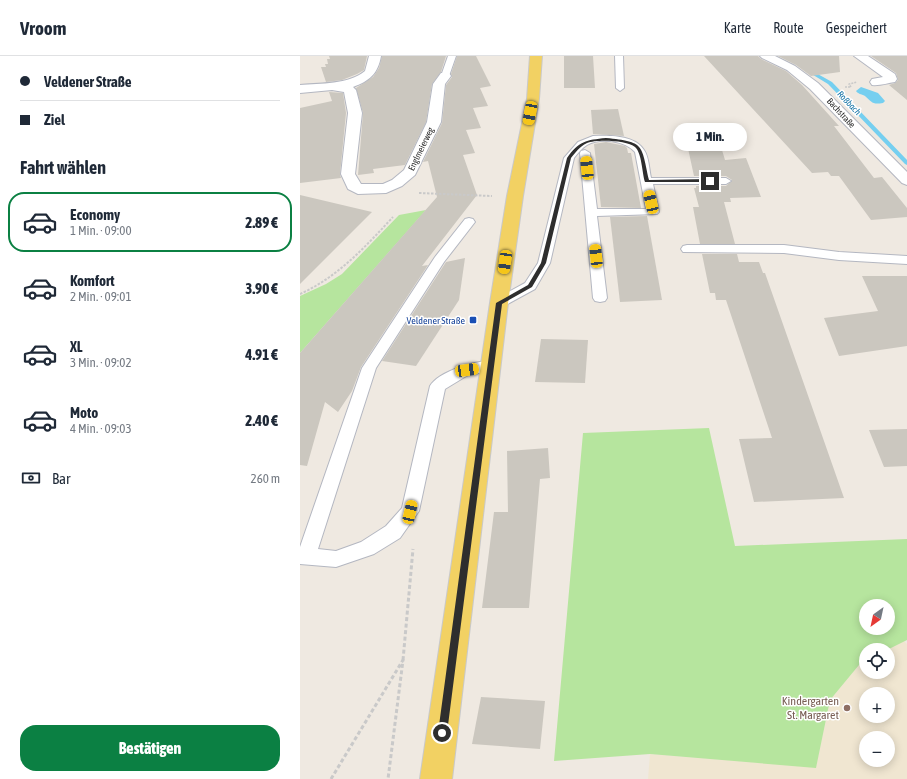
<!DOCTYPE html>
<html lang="de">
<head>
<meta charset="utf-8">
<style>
	:root { --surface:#fff; --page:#f6f6f7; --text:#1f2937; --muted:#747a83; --line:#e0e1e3; --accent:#0b8043 }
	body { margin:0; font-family:"Asap Condensed",sans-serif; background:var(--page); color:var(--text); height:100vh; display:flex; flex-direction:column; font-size:15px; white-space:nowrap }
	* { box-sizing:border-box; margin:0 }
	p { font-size:13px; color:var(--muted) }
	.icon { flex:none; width:22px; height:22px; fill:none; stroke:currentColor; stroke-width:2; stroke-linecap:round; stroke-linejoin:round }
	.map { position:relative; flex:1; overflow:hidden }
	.sheet { display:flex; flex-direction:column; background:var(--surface); width:300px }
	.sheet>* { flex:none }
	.hud { display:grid; align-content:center; height:88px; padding:0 20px; background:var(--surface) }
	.needle { width:26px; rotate:213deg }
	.tools { position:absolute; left:559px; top:543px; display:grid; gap:8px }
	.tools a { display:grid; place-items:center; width:36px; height:36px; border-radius:50%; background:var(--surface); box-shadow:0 2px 10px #0003; font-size:20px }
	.end { position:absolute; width:18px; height:18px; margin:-9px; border:5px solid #2e2e2e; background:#fff; box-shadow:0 0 0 2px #fff }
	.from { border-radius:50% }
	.bubble { position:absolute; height:28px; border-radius:14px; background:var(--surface); box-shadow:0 2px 10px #0003; font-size:13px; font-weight:800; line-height:28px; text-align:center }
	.car { position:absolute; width:12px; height:24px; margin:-12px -6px; border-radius:5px; box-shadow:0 0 3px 1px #0007; background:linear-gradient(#f5c518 24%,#345 0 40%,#f5c518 0 76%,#345 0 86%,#f5c518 0) }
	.hud b { display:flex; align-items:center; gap:14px; height:38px; font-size:15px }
	.hud b+b { border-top:1px solid var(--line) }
	.hud i { width:10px; height:10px; background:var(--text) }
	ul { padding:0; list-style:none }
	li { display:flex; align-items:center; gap:12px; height:60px; margin:0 8px 6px; padding:0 12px; border:2px solid transparent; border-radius:16px }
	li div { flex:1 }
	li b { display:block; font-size:15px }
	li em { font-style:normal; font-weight:800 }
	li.on { border-color:var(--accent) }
	li>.icon { width:36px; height:36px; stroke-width:1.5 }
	h2 { padding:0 20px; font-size:18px; line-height:48px }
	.pay { display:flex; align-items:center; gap:10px; height:44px; padding:0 20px; font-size:15px }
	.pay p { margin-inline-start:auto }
	.button { display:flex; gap:8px; margin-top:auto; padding:8px 20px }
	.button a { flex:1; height:46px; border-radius:16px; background:var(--accent); color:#fff; font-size:16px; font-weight:800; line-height:46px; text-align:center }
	header { display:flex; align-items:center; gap:24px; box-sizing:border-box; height:56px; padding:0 20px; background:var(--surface); border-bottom:1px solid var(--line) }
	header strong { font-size:19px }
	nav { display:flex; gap:22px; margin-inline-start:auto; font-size:14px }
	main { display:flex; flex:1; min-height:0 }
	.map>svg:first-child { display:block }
	.education { fill:#f0e6d1; fill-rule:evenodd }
	.green { fill:#b6e59e; fill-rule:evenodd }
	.water { fill:#75cff0 }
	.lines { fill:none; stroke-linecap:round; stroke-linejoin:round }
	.stream { fill:#75cff0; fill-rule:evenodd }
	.building { fill:#cbc7bf }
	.service-casing { stroke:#b4b7c1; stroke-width:2 }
	.minor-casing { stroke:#b4b7c1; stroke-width:2 }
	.primary-casing { stroke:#c9c9c9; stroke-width:2 }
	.path-far2 { stroke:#c9c9c9; stroke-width:1.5; stroke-dasharray:2 1; stroke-linecap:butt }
	.path-far1 { stroke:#c9c9c9; stroke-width:2; stroke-dasharray:2.5 1.5; stroke-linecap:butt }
	.path { stroke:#c9c9c9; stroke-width:3; stroke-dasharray:4 2.5; stroke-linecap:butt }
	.service { fill:#fff; fill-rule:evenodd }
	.minor { fill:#fff; fill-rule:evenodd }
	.primary { fill:#f2d163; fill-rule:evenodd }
	.route { fill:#2e2e2e }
	.transit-dot { fill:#1a4fb4; stroke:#fff; stroke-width:1.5 }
	.education-dot { fill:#8d6e63; stroke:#fff; stroke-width:1.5 }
	.labels { text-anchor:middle; stroke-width:3; stroke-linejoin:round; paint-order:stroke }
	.far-water-label { font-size:9px; font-style:italic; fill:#0d6fa3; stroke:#fff }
	.far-street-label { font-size:9px; fill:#2e2e2e; stroke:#fff }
	.transit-label { font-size:10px; fill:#164399; stroke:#fff; text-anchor:end }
	.near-education-label { font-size:12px; fill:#785e54; stroke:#fff; text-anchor:end }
</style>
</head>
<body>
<header>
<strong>Vroom</strong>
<nav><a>Karte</a><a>Route</a><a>Gespeichert</a></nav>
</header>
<main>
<section class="sheet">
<div class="hud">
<b><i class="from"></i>Veldener Straße</b>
<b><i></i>Ziel</b>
</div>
<h2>Fahrt wählen</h2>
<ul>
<li class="on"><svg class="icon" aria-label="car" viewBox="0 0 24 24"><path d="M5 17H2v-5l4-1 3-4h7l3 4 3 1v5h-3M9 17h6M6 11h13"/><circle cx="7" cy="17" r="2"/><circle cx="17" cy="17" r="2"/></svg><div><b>Economy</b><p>1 Min. · 09:00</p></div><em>2.89 €</em></li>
<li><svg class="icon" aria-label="car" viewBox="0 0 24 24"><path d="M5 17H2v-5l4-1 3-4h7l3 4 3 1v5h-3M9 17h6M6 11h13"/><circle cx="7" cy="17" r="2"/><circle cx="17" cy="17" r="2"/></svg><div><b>Komfort</b><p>2 Min. · 09:01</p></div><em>3.90 €</em></li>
<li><svg class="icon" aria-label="car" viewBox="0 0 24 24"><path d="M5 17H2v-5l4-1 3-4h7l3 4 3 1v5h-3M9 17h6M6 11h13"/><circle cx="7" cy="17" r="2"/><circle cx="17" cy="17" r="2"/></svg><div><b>XL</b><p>3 Min. · 09:02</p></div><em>4.91 €</em></li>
<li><svg class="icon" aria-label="car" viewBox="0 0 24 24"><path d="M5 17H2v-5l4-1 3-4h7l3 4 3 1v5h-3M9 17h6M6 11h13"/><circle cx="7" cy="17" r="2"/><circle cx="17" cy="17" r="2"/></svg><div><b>Moto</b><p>4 Min. · 09:03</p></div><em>2.40 €</em></li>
</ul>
<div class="pay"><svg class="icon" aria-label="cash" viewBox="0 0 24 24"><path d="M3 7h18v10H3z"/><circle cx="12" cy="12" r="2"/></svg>Bar<p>260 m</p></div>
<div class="button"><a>Bestätigen</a></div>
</section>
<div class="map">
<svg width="607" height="723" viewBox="0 0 607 723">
	<rect width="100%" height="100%" fill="#efe9e1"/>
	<!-- education -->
	<path class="education" d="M604,585L607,588V723H348L350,698L516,711L530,644L559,609L566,605V616H588L587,594ZM566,638H588V660H566ZM566,682H588V704H566Z"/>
	<!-- green -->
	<g class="green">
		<path d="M126,154L0,297V240L26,228L42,218L99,159Z"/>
		<path d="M409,372L435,490L607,483V584L587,594H566V605L559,609L530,644L516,712L350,698L254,705L283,377ZM566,550H588V572H566Z"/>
	</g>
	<!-- water -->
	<path class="water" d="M561,31L578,37L585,45L583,47C572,49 572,46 565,40C561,38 558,38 556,35Z"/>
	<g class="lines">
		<!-- stream -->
		<path class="stream" d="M507,12L532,26L607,104V109L605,108L528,28L505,14V13Z"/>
	</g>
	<!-- building -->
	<g class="building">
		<path d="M29,0H67L64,14L57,18L42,24L26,26L21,11H26L25,8H28L27,3H30Z"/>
		<path d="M82,0H146L141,16L132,28L126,66L105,109L73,113L74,117L58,119L63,57L56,32L73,21L79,12Z"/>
		<path d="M157,0H176L191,30L180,32L188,50L173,52L181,72L166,74L175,97L163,99L177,139L122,210L128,209L61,311L52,335L38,356L25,346L7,410L0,409V297L137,141L128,105L123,106L142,67L146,29L152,21L151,18Z"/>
		<path d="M264,0H293L295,32H264Z"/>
		<path d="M404,0H458L461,3L486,15L502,29L539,70H534L574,122L582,121L607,152V161L571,164L539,120H531L528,116L512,117Z"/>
		<path d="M478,0H539L540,16L511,20L496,9Z"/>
		<path d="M571,0H607V44L589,29L595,27L598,24L596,17Z"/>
		<path d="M29,36L43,37L46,57L40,118L41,122L0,127V52L32,45Z"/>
		<path d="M318,53L324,80L293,78L291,54Z"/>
		<path d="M384,74H416L425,104L446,102L461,141L430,142L431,146H424L435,188H400L393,151H399L394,132H396V130H426L432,124L426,120H394Z"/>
		<path d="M306,86L325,90L327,92L328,97H331L341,152L301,151L294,88Z"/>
		<path d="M0,139L72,156L0,228Z"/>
		<path d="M347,160L362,244L320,246L310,161Z"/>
		<path d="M402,198H437L439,206H459L463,217H465L544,442L454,446L439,383L472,382L426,244H416L415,237H410Z"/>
		<path d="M165,202L159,244L116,310L82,305L146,206Z"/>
		<path d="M562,220H607V290L539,300L524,262L578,255Z"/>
		<path d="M241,283L288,284L285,327L235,326Z"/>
		<path d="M607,373V410L584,411L569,374Z"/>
		<path d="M248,392L250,422L240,423L229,552H182L194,456H208L207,395Z"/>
		<path d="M181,641L245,645L240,693L172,688Z"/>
	</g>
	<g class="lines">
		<defs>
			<g id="service">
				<path d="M148,0H156L149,20L145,23L141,20Z"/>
				<path d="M315,0H323L324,32L320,35L316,32Z"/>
				<path d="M293,80C309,79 335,79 344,94C349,101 349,113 351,122H426L431,125L426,128H353L359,156L357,158L297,160L307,242L305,245L300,246L295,245L293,242L280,97L281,95L285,94L290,97L297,153H346L335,96C325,85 301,81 287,89C282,92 278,97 274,102L250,207L235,233L204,250L199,251L194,250L192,247L194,244L225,227L238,207L264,102L278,86Z"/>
				<path d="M169,162L173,163L175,166L144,206L76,312L18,493L36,495L61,486L86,470L102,452L130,330C139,315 180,302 196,306L198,310L196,314L168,319L145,333L119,455L100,482L74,498L36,511L0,508V491L62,312L135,201L165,163Z"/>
				<path d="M387,189H484L539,196L607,200V208L539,204L484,197L383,196L381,193L383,190Z"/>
			</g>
			<g id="minor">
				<path d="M69,0H81C78,18 69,25 53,31L56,34L62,57L55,118L61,128H83L92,124L104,114L127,66L133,28L141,17H149L151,20L145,28L141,66L115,119L102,130L86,137L58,138L48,133L41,118L48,57L44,36L32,34L0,37V29C21,27 48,29 65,15Z"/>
				<path d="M460,0H475L495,10L518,27L607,116V129L602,127L510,33L487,14L462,2Z"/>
				<path d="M554,0H568L595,18L597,23L595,26C588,27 579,30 572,29L570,26L572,23L583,21Z"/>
			</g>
			<path id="primary" d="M230,0H242L239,43L223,140L208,247L152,723H120L190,247L207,140L227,43Z"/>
		</defs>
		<!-- service casing -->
		<use href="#service" class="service-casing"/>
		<!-- minor casing -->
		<use href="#minor" class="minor-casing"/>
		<!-- primary casing -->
		<use href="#primary" class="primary-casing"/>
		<!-- path-far2 -->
		<path class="path-far2" d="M545,31H551L549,28L557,26"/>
		<!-- path-far1 -->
		<g class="path-far1">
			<path d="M119,137L192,140"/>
			<path d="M0,238C38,221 65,191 93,161"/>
		</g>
		<!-- path -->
		<g class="path">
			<path d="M103,604L113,493"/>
			<path d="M31,723L103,604L88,723"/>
		</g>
		<!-- service -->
		<use href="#service" class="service"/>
		<!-- minor -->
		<use href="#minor" class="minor"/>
		<!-- primary -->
		<use href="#primary" class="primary"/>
	</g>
	<!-- route -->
	<path class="route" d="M306,82C345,86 341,88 349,124L410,123L412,125L410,126H345C342,117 342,97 335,91C327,84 296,83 287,87C279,91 276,96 271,102L246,207L232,231L202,248L147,677L146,680L142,682L139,680L138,677L196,247L228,229L241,207L267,102C279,85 286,84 306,82Z"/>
	<!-- markers -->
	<rect class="transit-dot" x="169" y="260" width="8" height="8" rx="2"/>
	<circle class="education-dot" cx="547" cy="652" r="4"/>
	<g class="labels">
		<!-- far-water labels -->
		<g class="far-water-label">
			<text transform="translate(549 47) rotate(46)" y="3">Roßbach</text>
		</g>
		<!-- far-street labels -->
		<g class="far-street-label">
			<text transform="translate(541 57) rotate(47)" y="3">Bachstraße</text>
			<text transform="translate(121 93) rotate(-64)" y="3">Englmeierweg</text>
		</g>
		<!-- transit labels -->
		<g class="transit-label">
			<text x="165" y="268">Veldener Straße</text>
		</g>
		<!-- near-education labels -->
		<g class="near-education-label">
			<text x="539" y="649">Kindergarten<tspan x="539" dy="14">St. Margaret</tspan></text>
		</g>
	</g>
</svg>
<div class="tools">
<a><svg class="needle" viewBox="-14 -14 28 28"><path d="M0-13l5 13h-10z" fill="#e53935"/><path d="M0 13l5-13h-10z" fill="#747a83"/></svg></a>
<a><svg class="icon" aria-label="locate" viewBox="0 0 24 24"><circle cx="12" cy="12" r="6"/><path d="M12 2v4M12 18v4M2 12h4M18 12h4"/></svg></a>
<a>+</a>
<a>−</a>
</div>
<i class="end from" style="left:142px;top:677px"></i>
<i class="end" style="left:410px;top:125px"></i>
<div class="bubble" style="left:373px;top:67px;width:74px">1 Min.</div>
<i class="car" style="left:230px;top:57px;rotate:191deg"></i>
<i class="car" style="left:287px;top:112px;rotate:354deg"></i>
<i class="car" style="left:351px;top:146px;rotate:347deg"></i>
<i class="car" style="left:296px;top:200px;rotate:354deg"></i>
<i class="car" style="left:205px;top:206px;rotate:188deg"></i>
<i class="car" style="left:167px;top:314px;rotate:82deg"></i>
<i class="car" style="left:110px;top:456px;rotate:13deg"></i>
</div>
</main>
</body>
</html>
